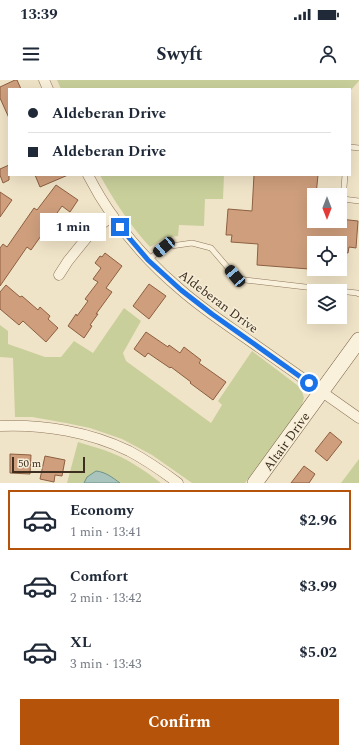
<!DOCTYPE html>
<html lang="en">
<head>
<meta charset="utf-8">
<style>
	:root { --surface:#fff; --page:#f2f2f3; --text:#1f2937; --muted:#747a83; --line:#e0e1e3; --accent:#b45309 }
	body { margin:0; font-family:Spectral,serif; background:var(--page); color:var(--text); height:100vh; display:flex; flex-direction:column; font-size:15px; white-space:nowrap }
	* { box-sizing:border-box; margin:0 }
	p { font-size:13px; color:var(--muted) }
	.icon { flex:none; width:22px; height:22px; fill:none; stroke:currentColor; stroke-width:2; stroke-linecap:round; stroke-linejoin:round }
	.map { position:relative; height:403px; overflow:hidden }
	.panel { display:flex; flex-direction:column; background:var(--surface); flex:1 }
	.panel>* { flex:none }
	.banner { position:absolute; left:8px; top:8px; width:343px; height:88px; border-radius:0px; box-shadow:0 4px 16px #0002; display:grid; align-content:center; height:88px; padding:0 20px; background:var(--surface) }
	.needle { width:26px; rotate:180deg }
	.controls { position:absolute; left:307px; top:108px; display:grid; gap:8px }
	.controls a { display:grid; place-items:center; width:40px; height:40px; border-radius:0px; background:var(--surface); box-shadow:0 4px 16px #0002; font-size:20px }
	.scale { position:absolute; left:12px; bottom:10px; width:73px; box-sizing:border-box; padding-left:4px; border:2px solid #3d2e20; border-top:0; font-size:11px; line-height:14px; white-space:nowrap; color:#3d2e20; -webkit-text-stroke:3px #f7eed8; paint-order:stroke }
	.end { position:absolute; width:18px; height:18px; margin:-9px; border:5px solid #1a73e8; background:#fff; box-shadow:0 0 0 2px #fff }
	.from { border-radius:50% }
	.bubble { position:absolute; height:28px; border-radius:0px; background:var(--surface); box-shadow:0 4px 16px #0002; font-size:13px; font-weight:700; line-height:28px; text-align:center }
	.car { position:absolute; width:12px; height:24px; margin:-12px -6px; border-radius:5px; box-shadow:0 0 3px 1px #0007; background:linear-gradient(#222 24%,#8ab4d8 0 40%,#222 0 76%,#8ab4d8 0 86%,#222 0) }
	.banner b { display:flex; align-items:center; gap:14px; height:38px; font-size:15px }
	.banner b+b { border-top:1px solid var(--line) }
	.banner i { width:10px; height:10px; background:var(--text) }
	ul { padding:7px 0 0; list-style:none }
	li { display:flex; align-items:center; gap:12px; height:60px; margin:0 8px 6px; padding:0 12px; border:2px solid transparent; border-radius:0px }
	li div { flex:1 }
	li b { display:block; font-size:15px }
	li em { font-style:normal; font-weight:700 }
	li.selected { border-color:var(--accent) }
	li>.icon { width:36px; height:36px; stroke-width:1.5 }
	.action { display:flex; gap:8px; margin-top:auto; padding:8px 20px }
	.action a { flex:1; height:46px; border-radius:0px; background:var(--accent); color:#fff; font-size:16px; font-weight:700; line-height:46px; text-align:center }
	.status { display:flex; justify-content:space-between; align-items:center; height:28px; padding:0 20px; background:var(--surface); direction:ltr }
	.status svg { height:11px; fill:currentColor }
	header { display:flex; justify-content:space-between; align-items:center; height:52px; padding:0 20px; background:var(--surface); font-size:18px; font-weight:700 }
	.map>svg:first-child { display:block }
	.green { fill:#c9cf9b }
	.water { fill:#a9c4bc; stroke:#6f938a }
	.building { fill:#cf9f7d; stroke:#8d5f41 }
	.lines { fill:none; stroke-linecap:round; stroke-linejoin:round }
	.lane-casing { stroke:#8d765c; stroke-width:6 }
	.street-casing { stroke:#8d765c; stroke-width:11 }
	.secondary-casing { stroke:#6f573f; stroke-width:16 }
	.lane { stroke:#faf1dc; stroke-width:5 }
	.street { stroke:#faf1dc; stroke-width:10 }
	.secondary { stroke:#faf1dc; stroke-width:15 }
	.route { stroke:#1a73e8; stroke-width:5 }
	.labels { text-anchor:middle; stroke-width:3; stroke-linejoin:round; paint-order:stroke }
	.street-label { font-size:13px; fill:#3d2e20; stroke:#f7eed8 }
</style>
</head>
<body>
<div class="status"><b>13:39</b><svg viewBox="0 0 49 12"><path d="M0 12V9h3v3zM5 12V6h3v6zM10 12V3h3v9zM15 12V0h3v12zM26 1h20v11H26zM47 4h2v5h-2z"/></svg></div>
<header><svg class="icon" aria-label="menu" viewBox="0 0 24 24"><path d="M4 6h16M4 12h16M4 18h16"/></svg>Swyft<svg class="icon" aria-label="person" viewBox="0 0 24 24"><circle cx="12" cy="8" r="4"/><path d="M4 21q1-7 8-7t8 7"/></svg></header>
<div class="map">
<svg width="359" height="403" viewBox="0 0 359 403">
	<rect width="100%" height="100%" fill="#f0e4c8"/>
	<!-- green -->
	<g class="green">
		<path d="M57,0H359V1L350,11V9H61Z"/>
		<path d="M100,95H224L223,119H205L204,146L179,145L178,156L165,158L150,167C130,145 114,121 100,95Z"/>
		<path d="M124,228L141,241L123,273L126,281L211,343L222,325L218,321L252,271L301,308L304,318L301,328L245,403H192L152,375L122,359L90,348L66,343L32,337H15L13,278L0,277V245L8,251V264L45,277H61L74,261L93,273Z"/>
		<path d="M78,362C86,365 96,367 104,370C125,377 144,390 161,403H67Z"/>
		<path d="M359,379V403H341Z"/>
	</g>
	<!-- water -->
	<path class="water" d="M96,391C106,392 113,398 120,403H84L87,397Z"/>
	<!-- building -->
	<g class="building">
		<path d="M15,0H17L21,9H9V38L0,18V7Z"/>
		<path d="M9,85V100L3,103L0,95V89Z"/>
		<path d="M35,95H68L40,107Z"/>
		<path d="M254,95H318L316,115H314V141H340V139L358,141L356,168L349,167L348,173L340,172V163H314V170H310L309,189L257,185L258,164L231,162L232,155H226L228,129L252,131Z"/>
		<path d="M56,105L78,120L70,132L62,126L31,170L27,167L0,206V168L3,164L7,167L34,128L37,130Z"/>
		<path d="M0,112L12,120L0,137Z"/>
		<path d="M105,173L122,186L106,208L112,212L96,234H98L90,245L92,246L84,258L68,246L76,234L77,236L88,221L85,219L98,202L93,199L101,188L95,183L100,176L102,177Z"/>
		<path d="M149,204L166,216L149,239L133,226Z"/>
		<path d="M6,205L20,217L22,216L38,230L40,227L50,236L48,239L58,248L46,262L23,241L19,245L0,229V212Z"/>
		<path d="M146,252L168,267L169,265L180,273L184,267L201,280L199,283L226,302L213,320L190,303L191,302L171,287L170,288L148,273L145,277L134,269Z"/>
		<path d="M330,352L342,362L327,381L315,371Z"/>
		<path d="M10,374L31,375L30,394L10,393Z"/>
		<path d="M45,376L65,380L62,396L55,395L54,402L40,399Z"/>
		<path d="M304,386L315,394L309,403H291Z"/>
	</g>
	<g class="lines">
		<defs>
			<g id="lane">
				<path d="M350,67L359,68"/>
				<path d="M345,95L343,119L359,121"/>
				<path d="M148,180L164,167L192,163L211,168L235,196L245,200L357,213L359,214"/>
			</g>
			<g id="street">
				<path d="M44,0L48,9"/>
				<path d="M88,95C111,140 143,178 181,210C205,231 232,248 257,266C291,290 325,314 359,338"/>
				<path d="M59,195L68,181L93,150L113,136"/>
				<path d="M0,346C43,344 90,352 129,371C146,380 162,391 178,403"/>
			</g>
			<path id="secondary" d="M255,403L359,260"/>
		</defs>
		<!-- lane casing -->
		<use href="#lane" class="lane-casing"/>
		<!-- street casing -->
		<use href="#street" class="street-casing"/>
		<!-- secondary casing -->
		<use href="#secondary" class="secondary-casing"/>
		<!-- lane -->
		<use href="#lane" class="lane"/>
		<!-- street -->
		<use href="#street" class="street"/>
		<!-- secondary -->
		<use href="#secondary" class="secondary"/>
	</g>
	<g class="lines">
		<!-- route -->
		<path class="route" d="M120,147L148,180L181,210L212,234L309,303"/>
	</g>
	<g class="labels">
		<!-- street labels -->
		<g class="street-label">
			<text transform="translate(219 221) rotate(37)" y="5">Aldeberan Drive</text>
			<text transform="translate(286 361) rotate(-54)" y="5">Altair Drive</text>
		</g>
	</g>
</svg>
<div class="controls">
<a><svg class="needle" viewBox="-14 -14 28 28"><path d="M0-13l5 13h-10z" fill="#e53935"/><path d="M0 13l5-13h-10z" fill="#747a83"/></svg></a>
<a><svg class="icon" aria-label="locate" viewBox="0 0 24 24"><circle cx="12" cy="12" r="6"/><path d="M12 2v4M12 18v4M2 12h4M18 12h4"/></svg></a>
<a><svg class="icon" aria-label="layers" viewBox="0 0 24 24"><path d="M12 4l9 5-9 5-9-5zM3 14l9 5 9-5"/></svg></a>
</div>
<div class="scale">50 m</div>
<i class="end from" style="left:309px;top:303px"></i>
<i class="end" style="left:120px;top:147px"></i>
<div class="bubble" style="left:40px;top:133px;width:66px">1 min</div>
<i class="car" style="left:164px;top:167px;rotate:230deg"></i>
<i class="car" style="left:235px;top:196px;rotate:320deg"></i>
<div class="banner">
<b><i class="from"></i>Aldeberan Drive</b>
<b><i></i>Aldeberan Drive</b>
</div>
</div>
<section class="panel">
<ul>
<li class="selected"><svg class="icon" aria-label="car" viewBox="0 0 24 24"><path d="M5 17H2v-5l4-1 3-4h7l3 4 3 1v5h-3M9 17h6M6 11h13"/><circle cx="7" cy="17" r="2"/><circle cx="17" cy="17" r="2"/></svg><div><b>Economy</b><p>1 min · 13:41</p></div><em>$2.96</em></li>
<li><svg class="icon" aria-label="car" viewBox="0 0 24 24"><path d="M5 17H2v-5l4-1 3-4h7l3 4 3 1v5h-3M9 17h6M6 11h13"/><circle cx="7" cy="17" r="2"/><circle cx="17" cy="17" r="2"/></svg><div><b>Comfort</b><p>2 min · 13:42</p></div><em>$3.99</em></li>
<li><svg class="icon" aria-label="car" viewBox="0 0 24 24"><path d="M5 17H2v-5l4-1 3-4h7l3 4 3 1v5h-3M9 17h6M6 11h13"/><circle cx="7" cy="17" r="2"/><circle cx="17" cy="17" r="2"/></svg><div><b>XL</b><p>3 min · 13:43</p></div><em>$5.02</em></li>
</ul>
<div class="action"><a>Confirm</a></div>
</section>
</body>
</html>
